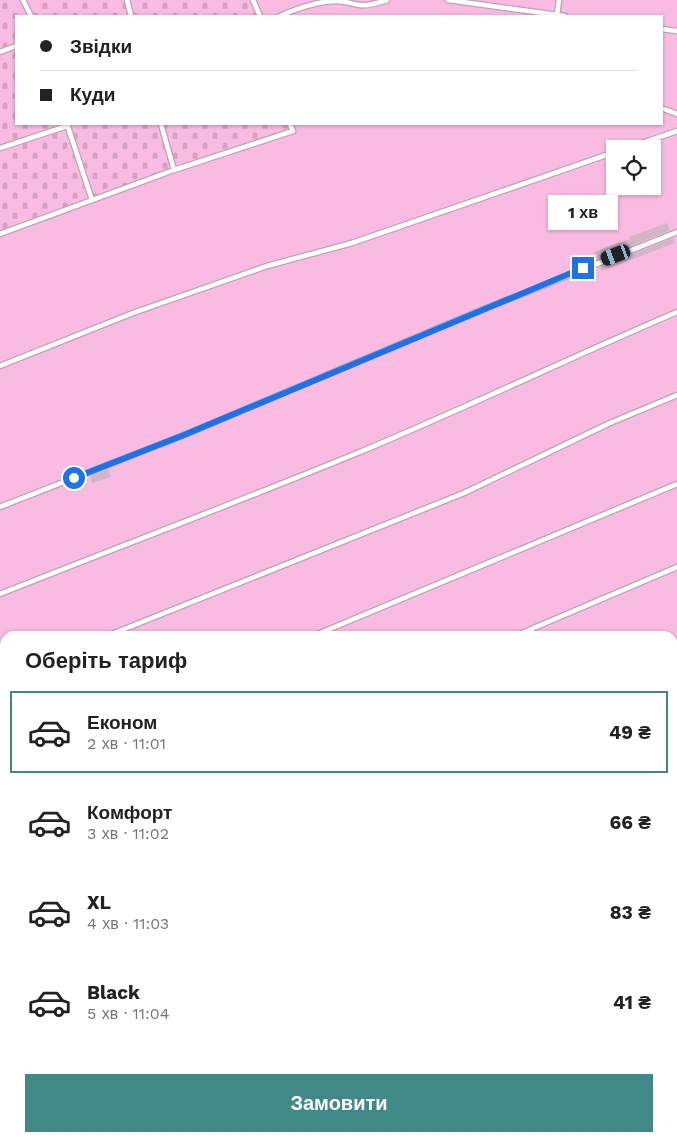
<!DOCTYPE html>
<html lang="uk">
<head>
<meta charset="utf-8">
<style>
	:root { --surface:#fff; --page:#f2f2f2; --text:#222; --muted:#767676; --line:#e0e0e0; --accent:#418986 }
	body { margin:0; font-family:"Work Sans",sans-serif; background:var(--page); color:var(--text); height:100vh; display:flex; flex-direction:column; font-size:19px; white-space:nowrap }
	* { box-sizing:border-box; margin:0 }
	p { font-size:16px; color:var(--muted) }
	.icon { flex:none; width:28px; height:28px; fill:none; stroke:currentColor; stroke-width:2; stroke-linecap:round; stroke-linejoin:round }
	.map { position:relative; flex:1; overflow:hidden }
	.side { position:absolute; left:0px; top:631px; width:678px; height:511px; display:flex; flex-direction:column; background:var(--surface); border-radius:15px 15px 0 0; box-shadow:0 1px 4px #0004 }
	.side>* { flex:none }
	.hud { position:absolute; left:15px; top:15px; width:648px; height:110px; border-radius:0px; box-shadow:0 1px 4px #0004; display:grid; align-content:center; height:110px; padding:0 25px; background:var(--surface) }
	.tools { position:absolute; left:606px; top:140px; display:grid; gap:10px }
	.tools a { display:grid; place-items:center; width:55px; height:55px; border-radius:0px; background:var(--surface); box-shadow:0 1px 4px #0004; font-size:25px }
	.end { position:absolute; width:22px; height:22px; margin:-11px; border:6px solid #1a73e8; background:#fff; box-shadow:0 0 0 2px #fff }
	.from { border-radius:50% }
	.bubble { position:absolute; height:35px; border-radius:0px; background:var(--surface); box-shadow:0 1px 4px #0004; font-size:16px; font-weight:700; line-height:35px; text-align:center }
	.car { position:absolute; width:15px; height:30px; margin:-15px -8px; border-radius:6px; box-shadow:0 0 4px 1px #0007; background:linear-gradient(#222 24%,#8ab4d8 0 40%,#222 0 76%,#8ab4d8 0 86%,#222 0) }
	.hud b { display:flex; align-items:center; gap:18px; height:48px; font-size:19px }
	.hud b+b { border-top:1px solid var(--line) }
	.hud i { width:12px; height:12px; background:var(--text) }
	ul { padding:0; list-style:none }
	li { display:flex; align-items:center; gap:15px; height:82px; margin:0 10px 8px; padding:0 15px; border:2px solid transparent; border-radius:0px }
	li div { flex:1 }
	li b { display:block; font-size:19px }
	li em { font-style:normal; font-weight:700 }
	li.selected { border-color:var(--accent) }
	li>.icon { width:45px; height:45px; stroke-width:1.5 }
	h2 { padding:0 25px; font-size:22px; line-height:60px }
	.cta { display:flex; gap:10px; margin-top:auto; padding:10px 25px }
	.cta a { flex:1; height:58px; border-radius:0px; background:var(--accent); color:#fff; font-size:20px; font-weight:700; line-height:58px; text-align:center }
	.map>svg:first-child { display:block }
	.cemetery { fill:url(#cemetery-stones) }
	.green { fill:#f9bbe1; fill-rule:evenodd }
	.building { fill:#d1b6c6 }
	.lines { fill:none; stroke-linecap:round; stroke-linejoin:round }
	.service-casing { stroke:#bea3b3; stroke-width:7 }
	.minor-casing { stroke:#bea3b3; stroke-width:11 }
	.secondary-casing { stroke:#bea3b3; stroke-width:14 }
	.service { stroke:#fff; stroke-width:4.5 }
	.minor { stroke:#fff; stroke-width:9 }
	.secondary { stroke:#fff; stroke-width:11 }
	.tram { stroke:#4d444a; stroke-width:1 }
	.route { stroke:#1a73e8; stroke-width:6 }
</style>
</head>
<body>
<div class="map">
<svg width="677" height="1142" viewBox="0 0 677 1142">
	<defs>
		<pattern id="cemetery-stones" width="16" height="16" patternUnits="userSpaceOnUse" patternTransform="scale(1.25)"><rect width="16" height="16" fill="#f9bbe1"/><path d="M2 7V4a2 2 0 0 1 4 0v3zM10 15v-3a2 2 0 0 1 4 0v3z" fill="#d6a1c2"/></pattern>
	</defs>
	<rect width="100%" height="100%" fill="#fbfbfb"/>
	<!-- cemetery -->
	<path class="cemetery" d="M0,0H253L260,16H16V124H290L293,131L0,234Z"/>
	<!-- green -->
	<path class="green" d="M253,0H677V1052L673,1061L672,636H5V1138H634L631,1142H0V234L174,170L292,132L290,124H661V16H260ZM615,149H652V186H615Z"/>
	<!-- building -->
	<g class="building">
		<path d="M667,223L670,230L597,260L594,252L630,239L629,237Z"/>
		<path d="M673,238L675,243L601,271L600,267Z"/>
		<path d="M108,469L111,477L92,483L90,476Z"/>
	</g>
	<g class="lines">
		<defs>
			<g id="service">
				<path d="M23,0L31,16"/>
				<path d="M127,0L131,16"/>
				<path d="M253,0L260,16"/>
				<path d="M448,0L565,16"/>
				<path d="M557,15L559,0"/>
				<path d="M280,16C298,8 317,1 337,1C345,1 352,4 360,5C369,6 378,3 387,0"/>
				<path d="M661,29L677,31"/>
				<path d="M0,52L16,46"/>
				<path d="M661,108L677,114"/>
				<path d="M67,124L92,200"/>
				<path d="M161,124L174,170"/>
				<path d="M0,148L67,126"/>
				<path d="M625,149L677,131"/>
				<path d="M0,234L174,170L293,131L290,124"/>
				<path d="M0,366L133,313L267,266L352,243L615,152"/>
				<path d="M0,507L184,435L474,313L677,232"/>
				<path d="M0,594C118,547 238,502 355,454C464,409 569,358 677,312"/>
				<path d="M107,636L464,493L610,423L677,395"/>
				<path d="M313,636L677,484"/>
				<path d="M515,636L677,567"/>
				<path d="M672,645L677,643"/>
				<path d="M0,679L5,677"/>
				<path d="M672,723L677,721"/>
				<path d="M0,767L5,765"/>
				<path d="M672,798L677,796"/>
				<path d="M0,857L5,855"/>
				<path d="M672,871L677,870"/>
				<path d="M0,932L5,930"/>
				<path d="M672,951L677,949"/>
				<path d="M0,1012L5,1009"/>
				<path d="M672,1029L677,1028"/>
				<path d="M0,1085L5,1083"/>
				<path d="M41,1142L52,1138"/>
				<path d="M225,1142L236,1138"/>
				<path d="M405,1142L415,1138"/>
			</g>
			<g id="minor">
				<path d="M672,1061L677,1052"/>
				<path d="M631,1142L634,1138"/>
			</g>
			<g id="secondary">
				<path d="M672,1115L677,1107"/>
				<path d="M657,1142L660,1138"/>
			</g>
		</defs>
		<!-- service casing -->
		<use href="#service" class="service-casing"/>
		<!-- minor casing -->
		<use href="#minor" class="minor-casing"/>
		<!-- secondary casing -->
		<use href="#secondary" class="secondary-casing"/>
		<!-- service -->
		<use href="#service" class="service"/>
		<!-- minor -->
		<use href="#minor" class="minor"/>
		<!-- secondary -->
		<use href="#secondary" class="secondary"/>
		<!-- tram -->
		<path class="tram" d="M671,1142L677,1131"/>
	</g>
	<g class="lines">
		<!-- route -->
		<path class="route" d="M74,478L184,435L583,268"/>
	</g>
</svg>
<div class="tools">
<a><svg class="icon" aria-label="locate" viewBox="0 0 24 24"><circle cx="12" cy="12" r="6"/><path d="M12 2v4M12 18v4M2 12h4M18 12h4"/></svg></a>
</div>
<i class="end from" style="left:74px;top:478px"></i>
<i class="end" style="left:583px;top:268px"></i>
<div class="bubble" style="left:548px;top:195px;width:70px">1 хв</div>
<i class="car" style="left:616px;top:255px;rotate:249deg"></i>
<div class="hud">
<b><i class="from"></i>Звідки</b>
<b><i></i>Куди</b>
</div>
<section class="side">
<h2>Оберіть тариф</h2>
<ul>
<li class="selected"><svg class="icon" aria-label="car" viewBox="0 0 24 24"><path d="M5 17H2v-5l4-1 3-4h7l3 4 3 1v5h-3M9 17h6M6 11h13"/><circle cx="7" cy="17" r="2"/><circle cx="17" cy="17" r="2"/></svg><div><b>Економ</b><p>2 хв · 11:01</p></div><em>49 ₴</em></li>
<li><svg class="icon" aria-label="car" viewBox="0 0 24 24"><path d="M5 17H2v-5l4-1 3-4h7l3 4 3 1v5h-3M9 17h6M6 11h13"/><circle cx="7" cy="17" r="2"/><circle cx="17" cy="17" r="2"/></svg><div><b>Комфорт</b><p>3 хв · 11:02</p></div><em>66 ₴</em></li>
<li><svg class="icon" aria-label="car" viewBox="0 0 24 24"><path d="M5 17H2v-5l4-1 3-4h7l3 4 3 1v5h-3M9 17h6M6 11h13"/><circle cx="7" cy="17" r="2"/><circle cx="17" cy="17" r="2"/></svg><div><b>XL</b><p>4 хв · 11:03</p></div><em>83 ₴</em></li>
<li><svg class="icon" aria-label="car" viewBox="0 0 24 24"><path d="M5 17H2v-5l4-1 3-4h7l3 4 3 1v5h-3M9 17h6M6 11h13"/><circle cx="7" cy="17" r="2"/><circle cx="17" cy="17" r="2"/></svg><div><b>Black</b><p>5 хв · 11:04</p></div><em>41 ₴</em></li>
</ul>
<div class="cta"><a>Замовити</a></div>
</section>
</div>
</body>
</html>
